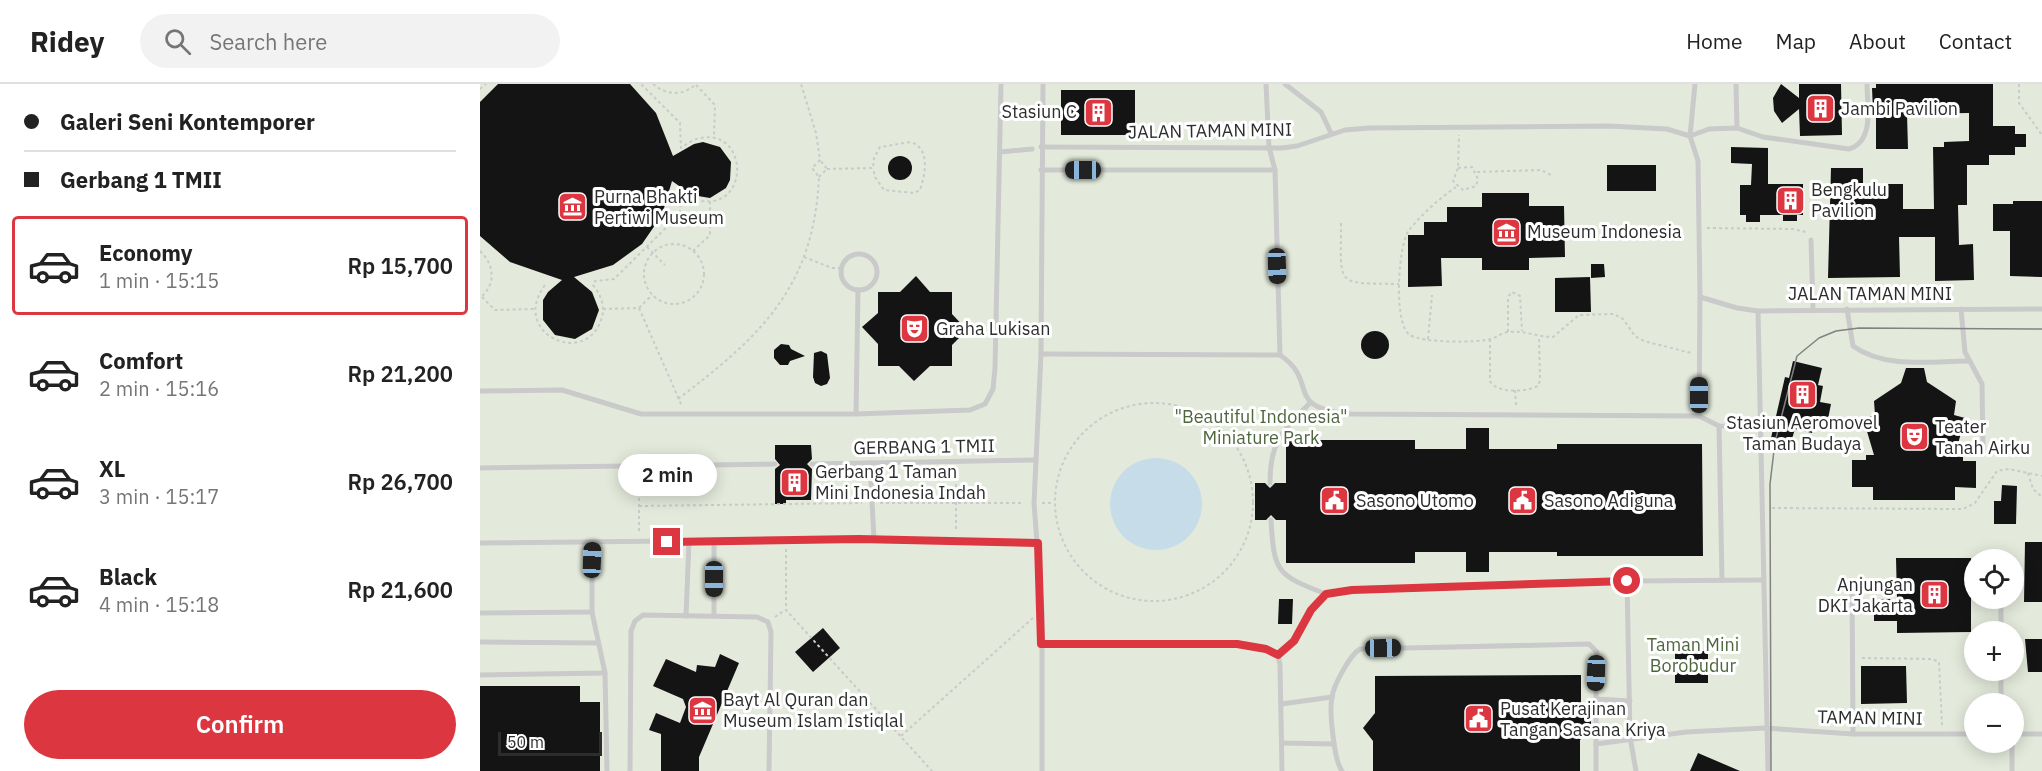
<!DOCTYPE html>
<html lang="en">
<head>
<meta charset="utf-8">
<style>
	:root { --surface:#fff; --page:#f2f2f2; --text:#222; --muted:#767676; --line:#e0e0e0; --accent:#dc3640 }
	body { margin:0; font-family:"IBM Plex Sans",sans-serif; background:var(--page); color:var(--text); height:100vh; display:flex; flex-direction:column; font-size:22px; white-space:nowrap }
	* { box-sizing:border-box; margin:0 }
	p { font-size:20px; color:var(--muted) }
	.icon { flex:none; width:33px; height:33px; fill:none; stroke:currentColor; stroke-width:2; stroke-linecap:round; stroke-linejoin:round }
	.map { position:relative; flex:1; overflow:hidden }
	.side { display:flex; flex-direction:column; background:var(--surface); width:480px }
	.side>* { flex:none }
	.top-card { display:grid; align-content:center; height:132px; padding:0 24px; background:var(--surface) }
	.tools { position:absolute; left:1484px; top:465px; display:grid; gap:12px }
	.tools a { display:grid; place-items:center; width:60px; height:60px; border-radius:50%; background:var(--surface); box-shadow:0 3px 15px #0003; font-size:30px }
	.scale { position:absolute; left:18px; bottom:15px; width:104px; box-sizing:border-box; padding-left:6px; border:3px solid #2d2d2d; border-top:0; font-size:16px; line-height:21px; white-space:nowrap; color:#2d2d2d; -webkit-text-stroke:4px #fff; paint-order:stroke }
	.end { position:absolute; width:27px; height:27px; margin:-14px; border:8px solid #dc3640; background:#fff; box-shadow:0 0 0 3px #fff }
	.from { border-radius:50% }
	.bubble { position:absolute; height:42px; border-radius:21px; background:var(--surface); box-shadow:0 3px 15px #0003; font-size:20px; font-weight:600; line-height:42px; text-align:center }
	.car { position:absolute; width:18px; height:36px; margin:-18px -9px; border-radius:8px; box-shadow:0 0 4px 2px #0007; background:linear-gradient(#222 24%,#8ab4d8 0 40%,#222 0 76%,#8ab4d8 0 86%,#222 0) }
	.top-card b { display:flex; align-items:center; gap:21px; height:57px; font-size:22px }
	.top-card b+b { border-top:2px solid var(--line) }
	.top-card i { width:15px; height:15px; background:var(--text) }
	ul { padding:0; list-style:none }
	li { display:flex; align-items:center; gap:18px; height:99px; margin:0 12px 9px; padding:0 12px; border:3px solid transparent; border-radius:6px }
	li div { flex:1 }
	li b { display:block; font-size:22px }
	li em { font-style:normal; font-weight:600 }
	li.active { border-color:var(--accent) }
	li>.icon { width:54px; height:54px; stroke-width:1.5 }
	.primary-button { display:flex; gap:12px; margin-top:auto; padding:12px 24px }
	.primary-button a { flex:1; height:69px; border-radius:36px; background:var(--accent); color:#fff; font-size:24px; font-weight:600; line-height:69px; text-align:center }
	header { display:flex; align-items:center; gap:36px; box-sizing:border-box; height:84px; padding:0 30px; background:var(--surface); border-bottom:2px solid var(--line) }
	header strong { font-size:28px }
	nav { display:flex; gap:33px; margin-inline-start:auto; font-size:21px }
	.search { width:420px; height:54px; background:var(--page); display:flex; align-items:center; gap:15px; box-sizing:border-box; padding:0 21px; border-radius:33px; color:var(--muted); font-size:22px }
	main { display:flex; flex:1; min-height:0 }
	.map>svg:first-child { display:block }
	.green { fill:#e3eadb; fill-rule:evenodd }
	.water { fill:#c7dce9 }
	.building { fill:#141414 }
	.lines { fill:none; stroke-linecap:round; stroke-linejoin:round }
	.path { stroke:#cacaca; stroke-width:2; stroke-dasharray:3 3; stroke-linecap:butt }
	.lane { stroke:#cacaca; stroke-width:5 }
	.tram { stroke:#828282; stroke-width:1.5 }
	.route { stroke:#dc3640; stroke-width:8 }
	.labels { text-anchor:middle; stroke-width:6; stroke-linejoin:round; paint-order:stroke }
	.poi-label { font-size:18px; fill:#2d2d2d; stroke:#fff; text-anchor:start }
	.street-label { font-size:18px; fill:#2d2d2d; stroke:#fff }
	.park-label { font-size:18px; fill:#4f663d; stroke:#fff }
</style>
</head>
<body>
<header>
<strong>Ridey</strong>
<div class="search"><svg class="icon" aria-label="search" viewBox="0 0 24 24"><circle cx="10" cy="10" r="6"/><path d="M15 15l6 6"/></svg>Search here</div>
<nav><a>Home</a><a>Map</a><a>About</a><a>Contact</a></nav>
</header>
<main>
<section class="side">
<div class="top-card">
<b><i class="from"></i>Galeri Seni Kontemporer</b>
<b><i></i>Gerbang 1 TMII</b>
</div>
<ul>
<li class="active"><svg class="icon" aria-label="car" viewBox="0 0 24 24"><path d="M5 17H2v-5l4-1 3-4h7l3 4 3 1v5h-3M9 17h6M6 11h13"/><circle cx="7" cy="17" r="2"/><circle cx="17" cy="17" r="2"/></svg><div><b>Economy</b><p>1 min · 15:15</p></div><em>Rp 15,700</em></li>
<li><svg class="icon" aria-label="car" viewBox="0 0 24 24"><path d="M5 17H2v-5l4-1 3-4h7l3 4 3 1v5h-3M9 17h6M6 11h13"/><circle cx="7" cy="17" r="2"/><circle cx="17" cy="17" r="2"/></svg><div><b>Comfort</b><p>2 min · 15:16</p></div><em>Rp 21,200</em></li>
<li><svg class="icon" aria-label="car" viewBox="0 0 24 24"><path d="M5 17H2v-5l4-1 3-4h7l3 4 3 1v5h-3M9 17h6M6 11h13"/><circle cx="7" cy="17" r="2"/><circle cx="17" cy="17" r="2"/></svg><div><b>XL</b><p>3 min · 15:17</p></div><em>Rp 26,700</em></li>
<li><svg class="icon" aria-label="car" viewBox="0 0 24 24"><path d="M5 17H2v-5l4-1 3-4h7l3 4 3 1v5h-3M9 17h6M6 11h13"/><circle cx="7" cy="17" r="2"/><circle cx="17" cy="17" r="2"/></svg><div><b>Black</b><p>4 min · 15:18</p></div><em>Rp 21,600</em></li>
</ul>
<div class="primary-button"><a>Confirm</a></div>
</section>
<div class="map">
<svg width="1562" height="687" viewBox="0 0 1562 687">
	<rect width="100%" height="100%" fill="#fff"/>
	<!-- green -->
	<path class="green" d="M0,0H1562V687H0ZM1494,476H1533V514H1494ZM1494,548H1533V586H1494ZM1494,620H1533V658H1494Z"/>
	<!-- water -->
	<circle class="water" cx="676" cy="420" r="46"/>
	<!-- building -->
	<g class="building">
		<path d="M18,0H150L176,29L193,72L214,60L223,58L240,63L251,78L250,96L246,104L230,114L212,111L192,97L182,131L162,160L133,181L94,193L112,208L119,226L112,245L95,255L75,251L63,236V216L68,208L82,196L30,178L0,152V18Z"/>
		<path d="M1301,0L1319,14V0H1361L1362,51L1320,52L1319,25L1302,39L1294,27L1293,14Z"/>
		<path d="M1396,0H1513V42H1535V50H1546V63H1535V71H1509V81H1487V121H1478L1479,161L1493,160L1494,196L1455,197V153H1419L1420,193L1348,194L1351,84H1383V100H1423V125H1454L1453,63H1464V58L1489,57V29L1427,30L1428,65H1396V27H1393L1392,4H1396Z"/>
		<rect x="581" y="6" width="74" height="45"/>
		<path d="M1251,63L1288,64V100H1323V131H1317V137H1303V131H1280V138H1266V131H1260V101H1271L1272,80L1251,79Z"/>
		<circle cx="420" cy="84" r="12"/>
		<rect x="1127" y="81" width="49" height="26"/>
		<path d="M1002,109H1049V122H1084L1085,173L1049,174V186H1002V174H961L962,202L928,203V151H944V138H967V123H1002Z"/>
		<path d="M1533,117H1562V193L1530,192V147H1513V120H1533Z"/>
		<path d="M1111,180H1124L1125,193L1111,194Z"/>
		<path d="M436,192L450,208H472V230L487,246L472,261V282H450L434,297L419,282H398V260L382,243L398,229V208H420Z"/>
		<path d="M1110,193L1111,228H1075V194Z"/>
		<circle cx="895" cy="261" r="14"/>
		<path d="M301,260L309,261L311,265L325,272L310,277L308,281H300L294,274V266Z"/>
		<path d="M341,267L347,270L350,294L347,300L341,302L335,299L333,293L334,269Z"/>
		<path d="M1313,277L1342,284L1338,301L1343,302L1340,318L1351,320L1347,340L1335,337L1332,349L1315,345L1311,358L1291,354L1305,293L1309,294Z"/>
		<path d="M1426,284H1444L1447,298L1476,317L1474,331L1485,334L1475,371H1483V377H1496V404L1475,403V416H1393V403H1372V376H1386V371H1394L1383,334L1395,331L1394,317L1421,299Z"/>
		<path d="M986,344H1009V365H1077V360H1222L1223,472H1077V468H1009V488H986V468H935V479H806V436H796L791,431L786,436H775V399H785L790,404L795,399H806V356H935V365H986Z"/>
		<path d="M295,361H331L332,375L327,380L332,385L331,416H306V420H295V385L300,381L295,375Z"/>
		<path d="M1522,401L1537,402L1536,440H1514V417H1521Z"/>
		<path d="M1545,458H1562V518H1544Z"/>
		<path d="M1416,474H1491V548L1417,549V537H1394V515H1417Z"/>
		<path d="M799,515H813L812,540H798Z"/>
		<path d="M343,544L360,564L333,588L315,568Z"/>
		<path d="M1545,555H1562V588H1548Z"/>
		<rect x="1195" y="567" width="33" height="32"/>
		<path d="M240,570L259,579L219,673V687H181V650L169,646L176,629L200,639L206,623L203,615L173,602L186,575L216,588L217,581L235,583Z"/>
		<path d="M1381,582H1426L1427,619L1381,620Z"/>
		<path d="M1101,591V628L1111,637V644L1100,656V687H893V657L883,644L895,629V592Z"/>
		<path d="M0,602H100V618H120V687H0Z"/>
		<path d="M1218,669L1260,687H1210Z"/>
	</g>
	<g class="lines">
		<!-- path -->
		<g class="path">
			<path d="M173,0C187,12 203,12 216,0"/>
			<path d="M1539,0V19L1562,51"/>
			<path d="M216,1L235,21L234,53"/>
			<path d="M0,5L6,0"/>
			<path d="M978,84L992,83L998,95L996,102L983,106L973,97L978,84L979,51"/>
			<path d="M347,85L393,84L394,74L400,63L431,58C451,65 445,91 440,106L434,109L404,106L395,93L393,84"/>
			<path d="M997,88L1061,86L1073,92"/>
			<path d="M339,93L347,85L340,76"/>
			<path d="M976,103C960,114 942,130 929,146C918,161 913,241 930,251C943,259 995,259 1011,255C1017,253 1022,249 1028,248C1044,246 1057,253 1073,253L1099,231L1134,230L1143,235L1155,252L1164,257L1211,269"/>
			<path d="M861,139C861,203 854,199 919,200"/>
			<path d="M1227,144L1313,145L1326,148"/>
			<circle cx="194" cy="190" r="30"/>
			<path d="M167,163L185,181"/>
			<path d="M0,167C15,181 16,201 0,214"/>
			<path d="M213,167L230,151V118"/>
			<path d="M324,173L352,184H361"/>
			<path d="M65,201C29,249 105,284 121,236C126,223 121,211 113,201L115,197L134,195L200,130L201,109C208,111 214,116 222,117C270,124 268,45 221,54C213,55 207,60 201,64L200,39L161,0"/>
			<path d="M2,213L15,226L54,225"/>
			<path d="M159,224L201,320"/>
			<path d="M123,225L159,224L172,211"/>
			<path d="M1028,248V213L1032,208L1040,212L1042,247"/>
			<path d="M948,255L952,211"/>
			<path d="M1010,255V297C1017,310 1046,308 1058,302L1060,296L1059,253"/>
			<path d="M1035,306L1036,321"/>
			<path d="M198,315C281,252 334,203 339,93L332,84L340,76L336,49L321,0"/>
			<circle cx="674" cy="418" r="99"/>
			<path d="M476,388V448"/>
			<path d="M1548,389L1553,405L1562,413"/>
			<path d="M159,390V448"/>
			<path d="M400,419H544"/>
			<path d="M562,419H574"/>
			<path d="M159,422L382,419"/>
			<path d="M1292,424L1483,425L1495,419L1517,387L1529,385L1562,392"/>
			<path d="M306,465V526L452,687"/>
			<path d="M295,533L305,526"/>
			<path d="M1382,574L1452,575L1459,578L1462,641"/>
			<path d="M421,652L553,534"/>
		</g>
		<!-- lane -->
		<g class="lane">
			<path d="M786,0L789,63L795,86L800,271"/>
			<path d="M805,0L841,28L851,49"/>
			<path d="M1215,0L1210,52L1218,77L1220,213L1257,224L1278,227L1562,225"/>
			<path d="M1256,0L1257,44"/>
			<path d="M1210,52L1229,45L1257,44L1283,53L1369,65C1395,57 1387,21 1387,0"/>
			<path d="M561,63L802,64L817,62L865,46L889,44L1129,42L1187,45L1210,52"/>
			<path d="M520,68L552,65"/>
			<path d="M561,86H795"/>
			<path d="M1331,156L1333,225"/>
			<circle cx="379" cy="188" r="18"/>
			<path d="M1367,225L1373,262C1405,285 1451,277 1488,277"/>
			<path d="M1481,225L1485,268L1502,300L1503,366"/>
			<path d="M1278,227L1288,687"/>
			<path d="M561,270L800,271C841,299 801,323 871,330L1219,332L1239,342L1282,343"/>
			<path d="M0,307L82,306L161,330H376L490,326L505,320L513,305L515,284L521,0"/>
			<path d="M376,330L378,206"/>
			<path d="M1219,332L1220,213"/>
			<path d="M1239,342L1242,496"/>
			<path d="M390,379L394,455"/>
			<path d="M332,380L556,376"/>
			<path d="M0,384L295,380"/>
			<path d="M790,399C790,357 802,348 830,319"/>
			<path d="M791,436C794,489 797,491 846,510"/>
			<path d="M234,457V532"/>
			<path d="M0,459L379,455L558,459"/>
			<path d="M112,459V528L125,589L127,687"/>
			<path d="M1147,497L1150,653L1156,687"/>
			<path d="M1372,498L1373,650"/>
			<path d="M0,529L112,528"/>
			<path d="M206,532L209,457"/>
			<path d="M1521,548V514"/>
			<path d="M0,558L117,559"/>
			<path d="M561,560H757L786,565L798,571"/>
			<path d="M798,571L814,557L831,526L846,510L872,506L1147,497L1283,496"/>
			<path d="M798,571L800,581L802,687"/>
			<path d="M0,591L125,589"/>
			<path d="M1116,615V660"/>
			<path d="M801,620L852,613"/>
			<path d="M1521,620V586"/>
			<path d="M1533,650H1562"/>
			<path d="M1532,658V687"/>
			<path d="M802,659L854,660"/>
			<path d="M150,687L151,547L155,537L163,531L277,533L288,538L291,548L289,687"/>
			<path d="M562,687V526L554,419L561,270L563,0"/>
			<path d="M862,687C854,677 849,626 852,613C854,600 870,571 880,565L1109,560L1117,568L1116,615L1150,617"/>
			<path d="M1116,687V660L1206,648L1285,644L1373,650H1494"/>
		</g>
		<!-- tram -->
		<path class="tram" d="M1291,687L1290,400L1295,358L1317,272L1339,254L1356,247L1379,244L1562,245"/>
	</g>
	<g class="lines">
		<!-- route -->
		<path class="route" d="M187,458L379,455L558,459L561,560H757L786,565L798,571L814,557L831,526L846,510L872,506L1147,497"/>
	</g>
	<!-- icons -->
	<defs>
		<symbol id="building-square" viewBox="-11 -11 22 22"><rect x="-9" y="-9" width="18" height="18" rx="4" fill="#dc3640" stroke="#fff"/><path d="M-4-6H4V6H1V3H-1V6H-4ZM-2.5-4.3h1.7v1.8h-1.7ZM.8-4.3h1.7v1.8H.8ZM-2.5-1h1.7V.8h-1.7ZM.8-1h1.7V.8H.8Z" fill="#fff"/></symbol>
		<symbol id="museum-square" viewBox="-11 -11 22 22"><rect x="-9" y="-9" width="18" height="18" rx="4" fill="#dc3640" stroke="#fff"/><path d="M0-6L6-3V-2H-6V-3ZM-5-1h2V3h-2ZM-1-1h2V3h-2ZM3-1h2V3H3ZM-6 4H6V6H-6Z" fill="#fff"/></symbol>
		<symbol id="theatre-square" viewBox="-11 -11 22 22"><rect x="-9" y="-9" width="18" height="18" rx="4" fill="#dc3640" stroke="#fff"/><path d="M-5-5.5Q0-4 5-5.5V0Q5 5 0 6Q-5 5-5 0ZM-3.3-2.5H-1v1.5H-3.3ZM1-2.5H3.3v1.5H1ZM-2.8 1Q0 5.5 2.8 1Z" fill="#fff"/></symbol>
		<symbol id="civic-square" viewBox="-11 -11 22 22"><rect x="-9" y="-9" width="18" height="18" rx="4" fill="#dc3640" stroke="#fff"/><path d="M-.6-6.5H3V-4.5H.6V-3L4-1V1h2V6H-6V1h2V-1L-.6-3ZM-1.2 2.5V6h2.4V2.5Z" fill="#fff"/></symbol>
	</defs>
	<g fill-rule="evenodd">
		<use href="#building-square" x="1324" y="8" width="33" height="33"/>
		<use href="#building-square" x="602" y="12" width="33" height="33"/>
		<use href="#building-square" x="1294" y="100" width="33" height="33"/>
		<use href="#museum-square" x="76" y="106" width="33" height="33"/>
		<use href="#museum-square" x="1010" y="132" width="33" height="33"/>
		<use href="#theatre-square" x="418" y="228" width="33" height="33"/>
		<use href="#building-square" x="1306" y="294" width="33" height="33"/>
		<use href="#theatre-square" x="1418" y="336" width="33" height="33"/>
		<use href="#building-square" x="298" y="382" width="33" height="33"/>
		<use href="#civic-square" x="838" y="400" width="33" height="33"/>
		<use href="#civic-square" x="1026" y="400" width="33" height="33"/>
		<use href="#building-square" x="1438" y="494" width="33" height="33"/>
		<use href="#museum-square" x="206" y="610" width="33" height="33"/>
		<use href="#civic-square" x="982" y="618" width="33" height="33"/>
	</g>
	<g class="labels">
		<!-- poi labels -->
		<g class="poi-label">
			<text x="1361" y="31">Jambi Pavilion</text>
			<text x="597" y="34" text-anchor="end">Stasiun C</text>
			<text x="1331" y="112">Bengkulu<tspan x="1331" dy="21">Pavilion</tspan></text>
			<text x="114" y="119">Purna Bhakti<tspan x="114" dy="21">Pertiwi Museum</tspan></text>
			<text x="1047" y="154">Museum Indonesia</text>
			<text x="456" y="251">Graha Lukisan</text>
			<text x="1322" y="345" text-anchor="middle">Stasiun Aeromovel<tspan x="1322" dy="21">Taman Budaya</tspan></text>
			<text x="1455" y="349">Teater<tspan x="1455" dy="21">Tanah Airku</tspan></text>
			<text x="335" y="394">Gerbang 1 Taman<tspan x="335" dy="21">Mini Indonesia Indah</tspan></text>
			<text x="876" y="423">Sasono Utomo</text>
			<text x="1064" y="423">Sasono Adiguna</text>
			<text x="1433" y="507" text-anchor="end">Anjungan<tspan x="1433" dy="21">DKI Jakarta</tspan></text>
			<text x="243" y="622">Bayt Al Quran dan<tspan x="243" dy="21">Museum Islam Istiqlal</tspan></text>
			<text x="1020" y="631">Pusat Kerajinan<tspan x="1020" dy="21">Tangan Sasana Kriya</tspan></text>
		</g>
		<!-- street labels -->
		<g class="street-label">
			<text transform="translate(730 47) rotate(-1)" y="6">JALAN TAMAN MINI</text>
			<text x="1390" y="216">JALAN TAMAN MINI</text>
			<text transform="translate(444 363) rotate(-1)" y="6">GERBANG 1 TMII</text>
			<text transform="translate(1390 634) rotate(1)" y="6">TAMAN MINI</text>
		</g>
		<!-- park labels -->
		<g class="park-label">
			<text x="781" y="339">"Beautiful Indonesia"<tspan x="781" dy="21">Miniature Park</tspan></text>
			<text x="1213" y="567">Taman Mini<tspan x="1213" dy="21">Borobudur</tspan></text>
		</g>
	</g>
</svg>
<div class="tools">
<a><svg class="icon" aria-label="locate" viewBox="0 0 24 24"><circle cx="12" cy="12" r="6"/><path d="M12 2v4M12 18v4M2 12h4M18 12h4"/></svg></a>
<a>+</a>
<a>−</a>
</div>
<div class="scale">50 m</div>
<i class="end from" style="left:1147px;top:497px"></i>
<i class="end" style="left:187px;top:458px"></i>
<div class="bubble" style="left:138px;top:370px;width:99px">2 min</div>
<i class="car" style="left:603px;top:86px;rotate:270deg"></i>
<i class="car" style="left:797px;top:182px;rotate:178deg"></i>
<i class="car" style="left:1219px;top:311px;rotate:0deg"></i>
<i class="car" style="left:112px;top:476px;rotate:2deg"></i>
<i class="car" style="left:234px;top:495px;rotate:180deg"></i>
<i class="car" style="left:903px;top:564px;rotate:89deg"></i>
<i class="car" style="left:1116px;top:589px;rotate:182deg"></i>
</div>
</main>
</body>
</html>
